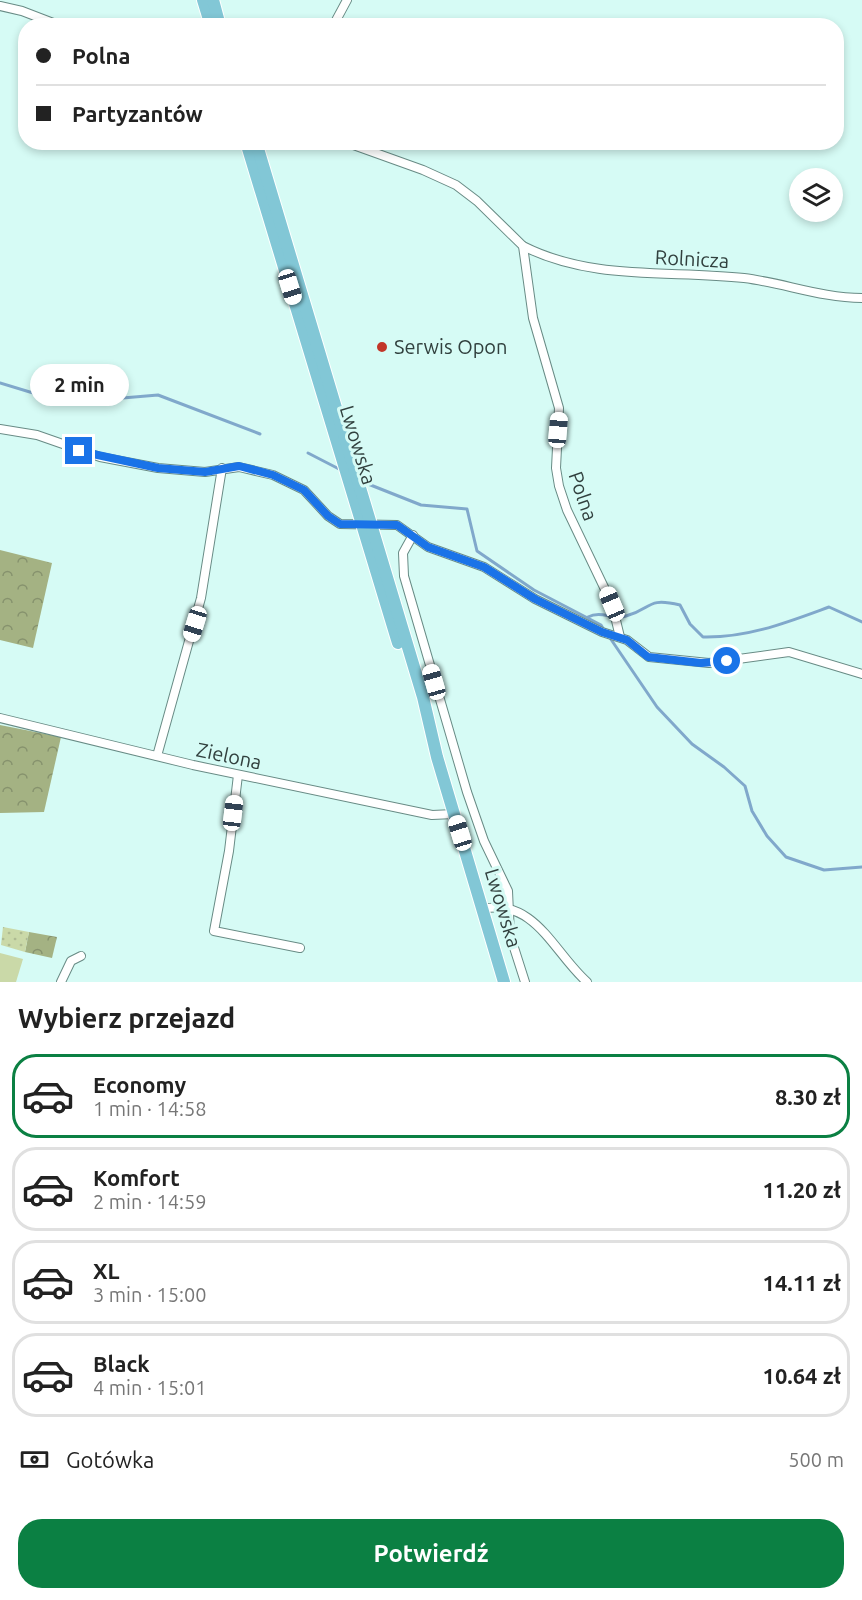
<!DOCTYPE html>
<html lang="pl">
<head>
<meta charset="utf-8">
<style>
	:root { --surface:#fff; --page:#f6f6f6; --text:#222; --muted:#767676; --line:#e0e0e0; --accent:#0b8043 }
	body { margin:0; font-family:Ubuntu,sans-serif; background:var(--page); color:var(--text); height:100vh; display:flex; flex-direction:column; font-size:22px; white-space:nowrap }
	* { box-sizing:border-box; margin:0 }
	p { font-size:20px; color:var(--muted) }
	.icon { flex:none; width:33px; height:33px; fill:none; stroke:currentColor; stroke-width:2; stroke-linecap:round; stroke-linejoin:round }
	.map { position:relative; height:982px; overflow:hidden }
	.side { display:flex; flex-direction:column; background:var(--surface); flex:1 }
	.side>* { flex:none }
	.hud { position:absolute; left:18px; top:18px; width:826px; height:132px; border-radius:24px; box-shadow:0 3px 9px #0003; display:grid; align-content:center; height:132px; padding:0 18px; background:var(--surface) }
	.fabs { position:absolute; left:789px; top:168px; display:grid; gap:12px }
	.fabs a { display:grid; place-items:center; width:54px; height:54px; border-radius:50%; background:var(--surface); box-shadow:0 3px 9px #0003; font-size:30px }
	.end { position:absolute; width:27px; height:27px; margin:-14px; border:8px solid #1a73e8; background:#fff; box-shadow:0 0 0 3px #fff }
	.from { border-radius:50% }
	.bubble { position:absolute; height:42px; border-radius:21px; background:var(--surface); box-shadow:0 3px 9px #0003; font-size:20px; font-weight:600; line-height:42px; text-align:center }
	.car { position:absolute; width:18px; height:36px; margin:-18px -9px; border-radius:8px; box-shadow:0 0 4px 2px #0007; background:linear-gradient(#fff 24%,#345 0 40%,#fff 0 76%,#345 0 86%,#fff 0) }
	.hud b { display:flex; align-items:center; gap:21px; height:57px; font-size:22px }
	.hud b+b { border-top:2px solid var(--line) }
	.hud i { width:15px; height:15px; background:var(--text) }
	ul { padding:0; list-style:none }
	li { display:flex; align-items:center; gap:18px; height:84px; margin:0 12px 9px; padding:0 6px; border:3px solid var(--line); border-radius:24px }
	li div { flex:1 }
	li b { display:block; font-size:22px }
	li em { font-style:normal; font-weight:600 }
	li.active { border-color:var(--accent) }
	li>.icon { width:54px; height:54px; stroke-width:1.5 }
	h2 { padding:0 18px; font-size:27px; line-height:72px }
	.pay { display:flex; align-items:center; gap:15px; height:66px; padding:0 18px; font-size:22px }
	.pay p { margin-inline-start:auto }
	.primary-button { display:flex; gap:12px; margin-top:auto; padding:12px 18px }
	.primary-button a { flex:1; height:69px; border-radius:24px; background:var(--accent); color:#fff; font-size:24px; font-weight:600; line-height:69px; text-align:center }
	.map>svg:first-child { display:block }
	.grass { fill:#cad9a8 }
	.forest { fill:url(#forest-crowns) }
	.park { fill:url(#park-dots) }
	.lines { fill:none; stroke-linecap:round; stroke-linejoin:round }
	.stream { stroke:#80a8cb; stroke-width:3 }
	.street-casing { stroke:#688b85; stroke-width:10 }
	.primary-casing { stroke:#fff; stroke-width:14 }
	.street { stroke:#fff; stroke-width:8 }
	.primary { stroke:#82c7d6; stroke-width:12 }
	.route { stroke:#1a73e8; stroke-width:8 }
	.poi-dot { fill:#c23528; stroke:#d6fbf5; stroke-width:2 }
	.labels { text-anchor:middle; stroke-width:6; stroke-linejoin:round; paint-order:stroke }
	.street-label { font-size:20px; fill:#31403e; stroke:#d6fbf5 }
	.poi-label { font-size:20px; fill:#31403e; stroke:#d6fbf5; text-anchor:start }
</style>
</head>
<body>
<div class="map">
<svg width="862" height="982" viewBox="0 0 862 982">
	<defs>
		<pattern id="forest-crowns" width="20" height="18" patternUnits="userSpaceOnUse" patternTransform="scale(1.5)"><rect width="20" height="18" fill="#a4b283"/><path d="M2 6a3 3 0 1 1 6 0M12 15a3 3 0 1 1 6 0" fill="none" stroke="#86926d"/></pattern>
		<pattern id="park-dots" width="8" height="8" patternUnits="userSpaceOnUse" patternTransform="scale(1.5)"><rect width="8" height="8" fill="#cad9a8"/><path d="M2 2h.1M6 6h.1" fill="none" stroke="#aebb92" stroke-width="1.8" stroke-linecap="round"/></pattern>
	</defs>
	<rect width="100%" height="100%" fill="#d6fbf5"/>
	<!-- grass -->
	<path class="grass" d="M0,953L23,959L16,982H0Z"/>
	<!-- forest -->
	<g class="forest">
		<path d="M0,550L52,563L33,648L0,640Z"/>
		<path d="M0,725L61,737L44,812L0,813Z"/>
		<path d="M29,932L57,937L52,958L25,952Z"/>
	</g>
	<!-- park -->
	<path class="park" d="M3,927L29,932L25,952L1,945Z"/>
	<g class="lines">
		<!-- stream -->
		<g class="stream">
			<path d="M0,383L43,396L99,400L158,395L260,434"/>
			<path d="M308,453L341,470"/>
			<path d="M363,482L421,505L467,509L477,551L534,590L601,625L604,630"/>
			<path d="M588,617C601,610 613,620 626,616C653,609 645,597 680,605L690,624L703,637C748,638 788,622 829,607L862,622"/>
			<path d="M608,635L657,707L692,744L724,767L745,786L752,811L767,836L786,857L824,870L862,867"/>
		</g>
		<defs>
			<g id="street">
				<path d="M0,6L22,11L61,26"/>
				<path d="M333,26L347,0"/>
				<path d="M345,142L423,170L456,185L477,201L523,246L533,318L559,408L556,468L559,486L567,510L612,604L620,637"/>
				<path d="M523,246C592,281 669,270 744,278C784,283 822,298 862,298"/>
				<path d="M0,429L37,435L100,457L158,468L205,472L239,467L273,475L304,490L328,516L340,524L397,525L428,547L484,567L535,599L602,632L627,640L649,657L709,663L789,652L862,674"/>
				<path d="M413,535L403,553L404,576L467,792L484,841L508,891L510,935L525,982"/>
				<path d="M0,718L193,765L432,815L454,814"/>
				<path d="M157,756L201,598L222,468"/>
				<path d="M238,775L229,851L214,931L300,948"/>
				<path d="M483,909C535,898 554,953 587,982"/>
				<path d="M61,982L71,961L81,956"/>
			</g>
			<g id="primary">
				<path d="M203,0L211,26"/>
				<path d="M213,0L220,26"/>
				<path d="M246,142L398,643"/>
				<path d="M256,142L423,697L437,757L504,982"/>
			</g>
		</defs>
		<!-- street casing -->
		<use href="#street" class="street-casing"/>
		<!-- primary casing -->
		<use href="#primary" class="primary-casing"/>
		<!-- street -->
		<use href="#street" class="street"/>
		<!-- primary -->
		<use href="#primary" class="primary"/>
	</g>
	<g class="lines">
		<!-- route -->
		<path class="route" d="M79,451L158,468L205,472L239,466L273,475L304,490L328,516L340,524L397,525L428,547L484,567L535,599L602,632L627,640L648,657L701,663L727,661"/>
	</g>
	<!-- markers -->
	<circle class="poi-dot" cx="382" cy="347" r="6"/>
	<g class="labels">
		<!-- street labels -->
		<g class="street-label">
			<text transform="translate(692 259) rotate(3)" y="7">Rolnicza</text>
			<text transform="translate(358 445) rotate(73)" y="7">Lwowska</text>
			<text transform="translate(583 496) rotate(71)" y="7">Polna</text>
			<text transform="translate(229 756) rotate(12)" y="7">Zielona</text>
			<text transform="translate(503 908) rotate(73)" y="7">Lwowska</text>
		</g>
		<!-- poi labels -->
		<g class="poi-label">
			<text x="394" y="354">Serwis Opon</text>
		</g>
	</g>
</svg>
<div class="fabs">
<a><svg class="icon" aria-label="layers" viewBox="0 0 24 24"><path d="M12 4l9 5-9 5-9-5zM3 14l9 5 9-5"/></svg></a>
</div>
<i class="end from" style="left:727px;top:661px"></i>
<i class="end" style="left:79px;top:451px"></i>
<div class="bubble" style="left:30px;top:364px;width:99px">2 min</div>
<i class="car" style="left:290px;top:287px;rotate:163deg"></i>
<i class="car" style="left:558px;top:430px;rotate:5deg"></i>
<i class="car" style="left:612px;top:604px;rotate:337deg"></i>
<i class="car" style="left:195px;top:624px;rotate:197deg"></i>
<i class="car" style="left:434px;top:682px;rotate:344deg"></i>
<i class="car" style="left:233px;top:813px;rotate:7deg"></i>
<i class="car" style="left:460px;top:833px;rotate:343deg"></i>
<div class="hud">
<b><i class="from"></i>Polna</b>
<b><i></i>Partyzantów</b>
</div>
</div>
<section class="side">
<h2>Wybierz przejazd</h2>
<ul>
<li class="active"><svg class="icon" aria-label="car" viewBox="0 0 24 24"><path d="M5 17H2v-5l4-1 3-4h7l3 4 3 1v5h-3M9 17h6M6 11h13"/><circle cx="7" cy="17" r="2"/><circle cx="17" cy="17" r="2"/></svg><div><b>Economy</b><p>1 min · 14:58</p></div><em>8.30 zł</em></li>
<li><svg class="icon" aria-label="car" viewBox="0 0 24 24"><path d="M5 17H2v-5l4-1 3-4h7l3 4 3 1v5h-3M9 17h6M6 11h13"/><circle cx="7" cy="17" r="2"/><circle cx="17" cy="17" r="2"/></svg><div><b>Komfort</b><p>2 min · 14:59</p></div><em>11.20 zł</em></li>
<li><svg class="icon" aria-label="car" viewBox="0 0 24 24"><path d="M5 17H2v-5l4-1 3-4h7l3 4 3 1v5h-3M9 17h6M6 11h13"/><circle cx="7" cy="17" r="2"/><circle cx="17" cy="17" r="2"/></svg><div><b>XL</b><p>3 min · 15:00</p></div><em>14.11 zł</em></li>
<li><svg class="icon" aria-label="car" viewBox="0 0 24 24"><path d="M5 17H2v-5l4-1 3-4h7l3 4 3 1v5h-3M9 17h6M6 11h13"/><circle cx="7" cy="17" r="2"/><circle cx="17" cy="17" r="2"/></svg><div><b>Black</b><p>4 min · 15:01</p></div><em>10.64 zł</em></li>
</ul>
<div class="pay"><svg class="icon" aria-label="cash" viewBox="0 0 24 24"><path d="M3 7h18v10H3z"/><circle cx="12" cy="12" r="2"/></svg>Gotówka<p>500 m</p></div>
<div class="primary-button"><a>Potwierdź</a></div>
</section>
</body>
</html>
